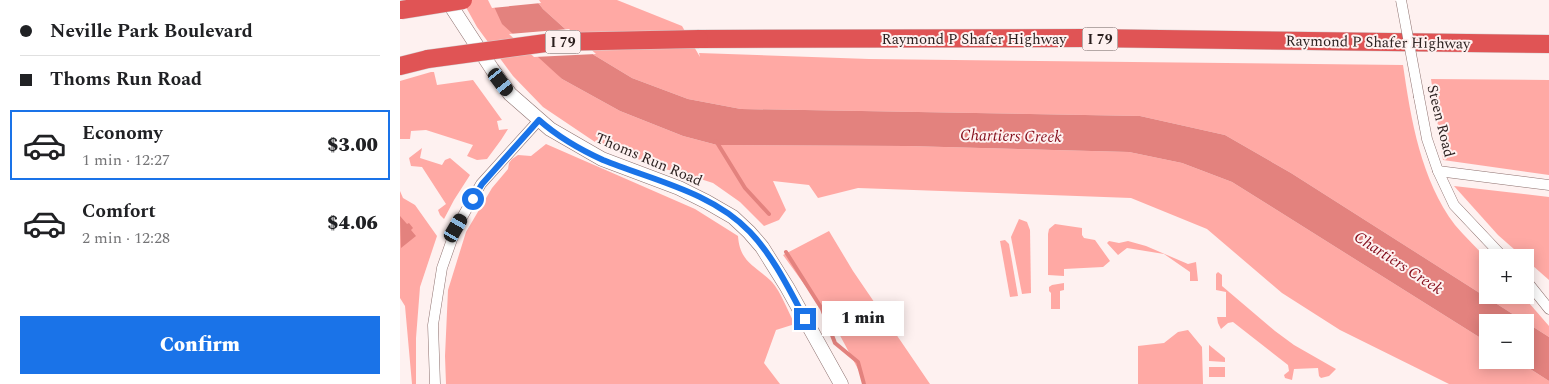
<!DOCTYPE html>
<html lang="en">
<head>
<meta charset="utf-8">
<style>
	:root { --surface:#fff; --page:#f2f2f2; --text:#202124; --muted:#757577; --line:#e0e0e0; --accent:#1a73e8 }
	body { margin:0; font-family:Spectral,serif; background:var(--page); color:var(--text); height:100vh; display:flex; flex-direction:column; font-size:19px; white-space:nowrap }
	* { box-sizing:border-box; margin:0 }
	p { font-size:16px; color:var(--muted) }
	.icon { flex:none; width:28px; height:28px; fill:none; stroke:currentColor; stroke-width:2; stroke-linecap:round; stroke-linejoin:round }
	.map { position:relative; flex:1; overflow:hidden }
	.drawer { display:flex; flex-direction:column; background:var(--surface); width:400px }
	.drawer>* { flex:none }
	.banner { display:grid; align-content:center; height:110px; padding:0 20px; background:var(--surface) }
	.buttons { position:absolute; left:1079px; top:249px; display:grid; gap:10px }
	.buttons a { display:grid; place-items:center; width:55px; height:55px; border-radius:0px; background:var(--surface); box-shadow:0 2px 12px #0003; font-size:25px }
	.end { position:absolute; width:22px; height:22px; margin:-11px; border:6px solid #1a73e8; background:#fff; box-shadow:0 0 0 2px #fff }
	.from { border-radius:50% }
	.bubble { position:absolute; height:35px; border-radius:0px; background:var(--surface); box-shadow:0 2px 12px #0003; font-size:16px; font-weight:800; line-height:35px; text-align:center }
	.car { position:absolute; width:15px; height:30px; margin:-15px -8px; border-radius:6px; box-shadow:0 0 4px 1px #0007; background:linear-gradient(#222 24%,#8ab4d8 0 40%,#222 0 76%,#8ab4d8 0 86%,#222 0) }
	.banner b { display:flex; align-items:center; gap:18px; height:48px; font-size:19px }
	.banner b+b { border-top:1px solid var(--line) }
	.banner i { width:12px; height:12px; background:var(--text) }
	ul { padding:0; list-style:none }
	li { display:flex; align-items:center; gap:15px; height:70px; margin:0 10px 8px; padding:0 10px; border:2px solid transparent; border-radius:0px }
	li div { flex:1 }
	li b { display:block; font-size:19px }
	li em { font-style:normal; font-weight:800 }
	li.current { border-color:var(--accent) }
	li>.icon { width:45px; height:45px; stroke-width:1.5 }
	.button { display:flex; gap:10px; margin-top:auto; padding:10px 20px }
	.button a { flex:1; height:58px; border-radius:0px; background:var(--accent); color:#fff; font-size:20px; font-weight:800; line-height:58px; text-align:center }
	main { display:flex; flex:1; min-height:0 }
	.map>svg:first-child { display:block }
	.green { fill:#ffa9a4 }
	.water { fill:#e3827e }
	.pier { fill:#fef1f0 }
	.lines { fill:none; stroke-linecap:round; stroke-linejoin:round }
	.stream { stroke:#e3827e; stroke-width:4 }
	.street-casing { stroke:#8d716f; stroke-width:11 }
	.secondary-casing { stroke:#8d716f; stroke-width:15 }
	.highway-casing { stroke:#d4d2d2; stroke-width:19 }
	.street { stroke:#fff; stroke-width:10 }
	.secondary { stroke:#fff; stroke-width:14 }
	.highway { stroke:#e05455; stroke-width:18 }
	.street-bridge-casing { stroke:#8d716f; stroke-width:11; stroke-linecap:butt }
	.highway-bridge-casing { stroke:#d4d2d2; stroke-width:19; stroke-linecap:butt }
	.street-bridge { stroke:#fff; stroke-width:10 }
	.highway-bridge { stroke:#e05455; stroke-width:18 }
	.route { stroke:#1a73e8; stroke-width:6 }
	.labels { text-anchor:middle; stroke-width:4; stroke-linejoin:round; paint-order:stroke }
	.shield { fill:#fef1f0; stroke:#6a5e5d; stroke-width:1 }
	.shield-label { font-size:14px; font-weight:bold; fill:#2a1f1e }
	.street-label { font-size:15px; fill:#2a1f1e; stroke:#fef1f0 }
	.water-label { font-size:16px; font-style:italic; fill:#840d1b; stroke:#fef1f0 }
</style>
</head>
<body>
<main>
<section class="drawer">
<div class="banner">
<b><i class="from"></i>Neville Park Boulevard</b>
<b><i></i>Thoms Run Road</b>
</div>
<ul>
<li class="current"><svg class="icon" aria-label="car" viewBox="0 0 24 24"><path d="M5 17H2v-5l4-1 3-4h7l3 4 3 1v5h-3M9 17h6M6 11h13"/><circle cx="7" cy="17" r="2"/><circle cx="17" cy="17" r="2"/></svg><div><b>Economy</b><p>1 min · 12:27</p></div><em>$3.00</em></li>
<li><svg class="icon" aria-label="car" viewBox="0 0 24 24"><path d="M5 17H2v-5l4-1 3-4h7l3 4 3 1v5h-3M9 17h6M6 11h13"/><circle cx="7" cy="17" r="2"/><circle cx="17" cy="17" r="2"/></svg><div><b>Comfort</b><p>2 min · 12:28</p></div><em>$4.06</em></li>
</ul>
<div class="button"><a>Confirm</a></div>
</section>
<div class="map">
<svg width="1149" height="384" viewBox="0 0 1149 384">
	<rect width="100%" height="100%" fill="#fef1f0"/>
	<!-- green -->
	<g class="green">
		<path d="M62,0H91L162,79L220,111L283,136L317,145L507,146L729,152L782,163L832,182L1087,342L1088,360H1116L1149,381V384H1049L940,330L882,293L807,229L731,198L458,188L418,198L409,185L373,181L386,210L379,220L364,226L340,202L313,183L282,173L260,168L195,142L143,107L113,76L77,27Z"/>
		<path d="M136,0H217L282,26L300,57L299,53L469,59L1003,65C1011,120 1021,180 1055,225C1065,237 1077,248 1087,259L1088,295H1122L1149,326V337L891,173L825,135L740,116L341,109L288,99L232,78L194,55L143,9Z"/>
		<path d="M31,72H34L37,85L73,80L102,120L97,121L99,130L108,129L101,140L87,159L77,160L67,156L73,145L26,130L11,131L10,139H0V81Z"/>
		<path d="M1031,79L1149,80V175L1043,160Z"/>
		<path d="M146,144L295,209L338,236C340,263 355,265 372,282C381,292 388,312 395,324L376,330L364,363L380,384H46L45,356L48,290L66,232L92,188L108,169L109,163L112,159L118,155L131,156Z"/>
		<path d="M22,148L20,158L42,165L45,160L50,158L70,175L54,200L44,219L40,215L38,210L46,204L22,167L11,166L9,158Z"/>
		<path d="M1054,186L1149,197V280L1098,235Z"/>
		<path d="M0,191L3,198L15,205L37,236L20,287L16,338V384H12L5,306L0,298Z"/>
		<path d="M619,219L627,222L630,230L631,293L622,294L611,237Z"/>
		<path d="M655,224L682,228V235L684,238L695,240L710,261L703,267L664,269V276L648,275V234L649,229Z"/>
		<path d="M429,231L453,271L530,384H466L436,328L383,255Z"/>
		<path d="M605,240L609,244L618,296L610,297L600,241Z"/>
		<path d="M709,241L719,243L728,241L746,246L788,264L796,262L798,281H790V272L764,254L727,248L718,255L707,243Z"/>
		<path d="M818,272L822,275V286L875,331L894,345L936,369L929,376L921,378L919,376L918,368L894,369L892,380L885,378L884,375L889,371L888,365L833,322L828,323L821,329L818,323L817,317H826V292L816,290V274Z"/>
		<path d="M664,283V290L660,291V309H651V293L649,291V287L652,285Z"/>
		<path d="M788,330L802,347L803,384H738V346L764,343L778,332Z"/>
		<path d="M809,345L825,358V362L809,361Z"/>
		<rect x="809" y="367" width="16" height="10"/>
	</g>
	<!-- water -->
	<g class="water">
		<path d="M91,0H136L143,9L194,55L232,78L288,99L341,109L740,116L825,135L891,173L1149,337V381L1116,360H1125V322H1088L1087,342L832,182L782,163L729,152L507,146L317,145L283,136L220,111L162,79L102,24Z"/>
		<path d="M0,216L7,224L9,223L13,228L11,230L16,236L1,248Z"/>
	</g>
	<!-- pier -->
	<g class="pier">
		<path d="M88,0H139L141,3L92,8Z"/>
		<path d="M169,29L196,54L134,57L109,34Z"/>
	</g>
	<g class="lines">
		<!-- stream -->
		<g class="stream">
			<path d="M316,141L345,188L369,214"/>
			<path d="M386,252L422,309L435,343L458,362L464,384"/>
		</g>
		<defs>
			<g id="street">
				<path d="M1019,97L1027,139L1038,171L1054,205L1104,258"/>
				<path d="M1038,171L1149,185"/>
				<path d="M1125,279L1149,309"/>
				<path d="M35,384L33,325L42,268L56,228L81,184L139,120"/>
			</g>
			<path id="secondary" d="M47,0L92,69L110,94L150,129L202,159L279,188L307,202L333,217L349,232L362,247L387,287L441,384"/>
			<g id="highway">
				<path d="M299,39L686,38L1149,44"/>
				<path d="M0,66L28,59"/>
			</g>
		</defs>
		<!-- street casing -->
		<use href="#street" class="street-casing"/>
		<!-- secondary casing -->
		<use href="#secondary" class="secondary-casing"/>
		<!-- highway casing -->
		<use href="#highway" class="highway-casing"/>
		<!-- street -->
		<use href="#street" class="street"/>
		<!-- secondary -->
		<use href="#secondary" class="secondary"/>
		<!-- highway -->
		<use href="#highway" class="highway"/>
		<defs>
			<path id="street-bridge" d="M1001,0L1019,97"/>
			<g id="highway-bridge">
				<path d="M1,10L63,0"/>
				<path d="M28,59L153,42L299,39"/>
			</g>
		</defs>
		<!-- street-bridge casing -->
		<use href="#street-bridge" class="street-bridge-casing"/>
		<!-- highway-bridge casing -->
		<use href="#highway-bridge" class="highway-bridge-casing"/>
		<!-- street-bridge -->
		<use href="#street-bridge" class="street-bridge"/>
		<!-- highway-bridge -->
		<use href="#highway-bridge" class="highway-bridge"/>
	</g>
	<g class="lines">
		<!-- route -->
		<path class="route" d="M73,199L82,184L139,120C157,136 181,150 203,160C252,180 312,192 350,232C373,256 389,289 405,319"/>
	</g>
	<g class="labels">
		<!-- shield labels -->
		<g class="shield">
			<rect x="682.5" y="27.5" width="35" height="23" rx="4"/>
			<rect x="145.5" y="30.5" width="35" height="23" rx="4"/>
		</g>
		<g class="shield-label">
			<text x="700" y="44">I 79</text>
			<text x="163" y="47">I 79</text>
		</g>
		<!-- street labels -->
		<g class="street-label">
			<text x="574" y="44">Raymond P Shafer Highway</text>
			<text transform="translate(978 42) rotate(1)" y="5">Raymond P Shafer Highway</text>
			<text transform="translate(1041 121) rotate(76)" y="5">Steen Road</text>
			<text transform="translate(249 159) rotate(23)" y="5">Thoms Run Road</text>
		</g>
		<!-- water labels -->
		<g class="water-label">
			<text transform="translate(611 135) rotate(1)" y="6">Chartiers Creek</text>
			<text transform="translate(999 262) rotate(33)" y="6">Chartiers Creek</text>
		</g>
	</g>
</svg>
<div class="buttons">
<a>+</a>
<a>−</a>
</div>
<i class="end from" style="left:73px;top:199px"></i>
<i class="end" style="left:405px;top:319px"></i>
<div class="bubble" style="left:422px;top:301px;width:82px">1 min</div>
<i class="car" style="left:101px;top:82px;rotate:143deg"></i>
<i class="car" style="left:56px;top:228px;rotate:30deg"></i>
</div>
</main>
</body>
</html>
